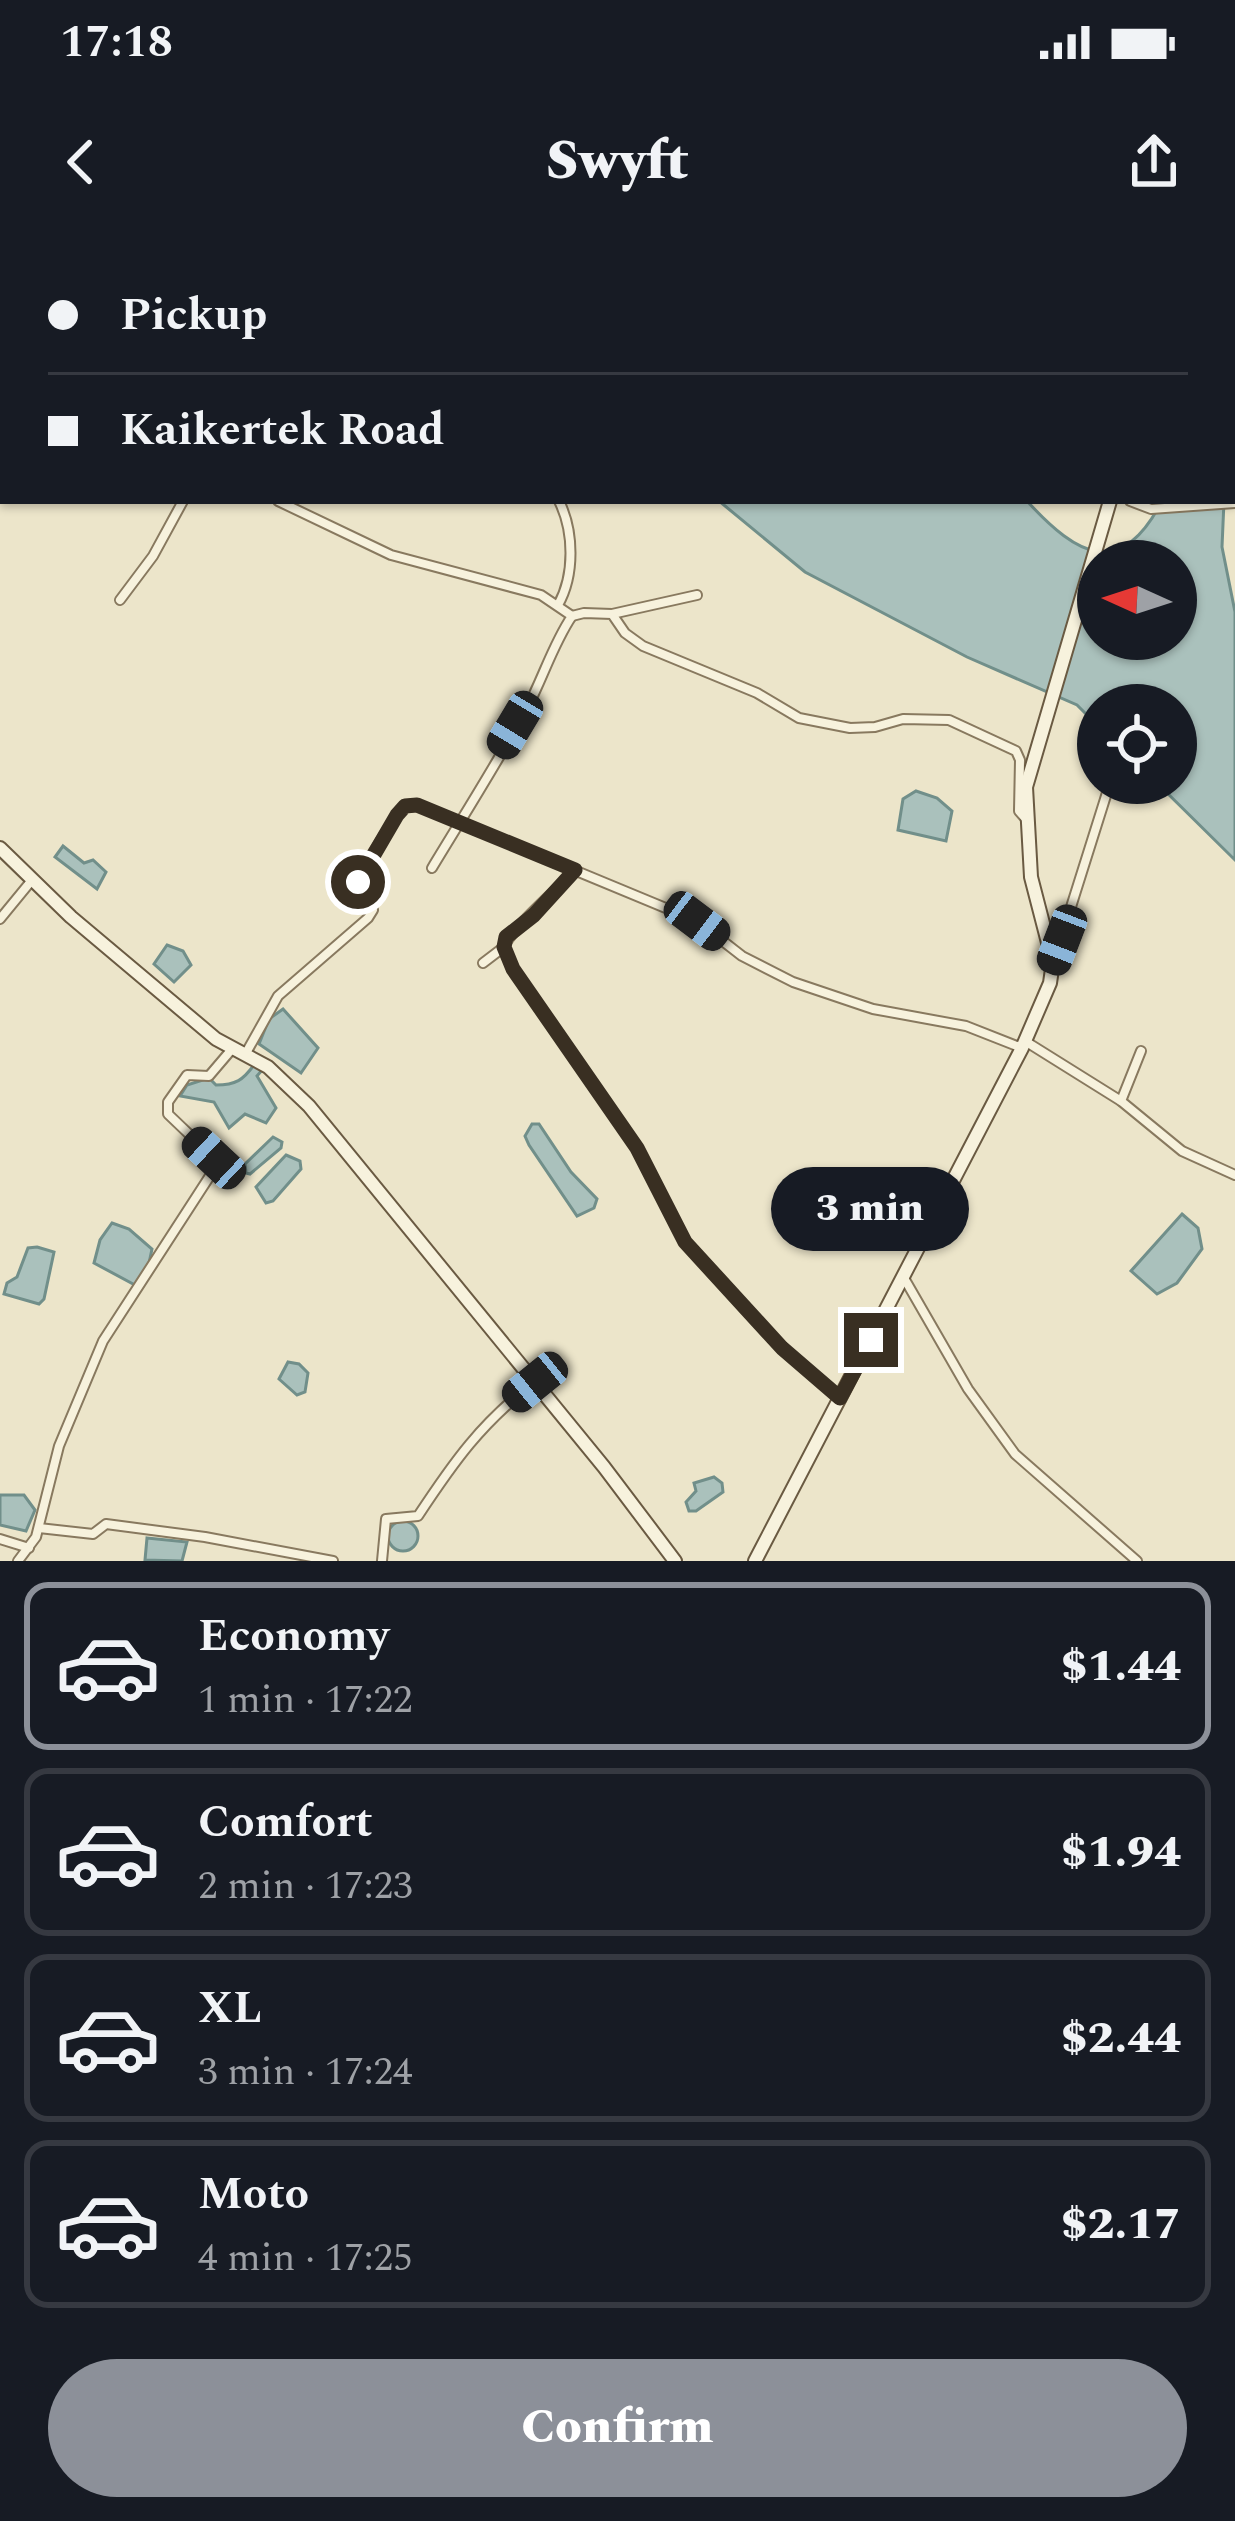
<!DOCTYPE html>
<html lang="en">
<head>
<meta charset="utf-8">
<style>
	:root { --surface:#171b24; --page:#242831; --text:#f1f3f6; --muted:#9ea1a6; --line:#363941; --accent:#8c9099 }
	body { margin:0; font-family:Spectral,serif; background:var(--page); color:var(--text); height:100vh; display:flex; flex-direction:column; font-size:45px; white-space:nowrap }
	* { box-sizing:border-box; margin:0 }
	p { font-size:39px; color:var(--muted) }
	.icon { flex:none; width:66px; height:66px; fill:none; stroke:currentColor; stroke-width:2; stroke-linecap:round; stroke-linejoin:round }
	.map { position:relative; height:1321px; overflow:hidden }
	.details { display:flex; flex-direction:column; background:var(--surface); flex:1 }
	.details>* { flex:none }
	.hud { position:absolute; left:0px; top:0px; width:1236px; height:264px; box-shadow:0 3px 9px #0004; display:grid; align-content:center; height:264px; padding:0 48px; background:var(--surface) }
	.needle { width:78px; rotate:273deg }
	.tools { position:absolute; left:1077px; top:300px; display:grid; gap:24px }
	.tools a { display:grid; place-items:center; width:120px; height:120px; border-radius:50%; background:var(--surface); box-shadow:0 3px 9px #0004; font-size:60px }
	.end { position:absolute; width:54px; height:54px; margin:-27px; border:15px solid #392f22; background:#fff; box-shadow:0 0 0 6px #fff }
	.from { border-radius:50% }
	.bubble { position:absolute; height:84px; border-radius:42px; background:var(--surface); box-shadow:0 3px 9px #0004; font-size:39px; font-weight:800; line-height:84px; text-align:center }
	.car { position:absolute; width:36px; height:72px; margin:-36px -18px; border-radius:15px; box-shadow:0 0 9px 3px #0007; background:linear-gradient(#222 24%,#8ab4d8 0 40%,#222 0 76%,#8ab4d8 0 86%,#222 0) }
	.hud b { display:flex; align-items:center; gap:42px; height:114px; font-size:45px }
	.hud b+b { border-top:3px solid var(--line) }
	.hud i { width:30px; height:30px; background:var(--text) }
	ul { padding:21px 0 0; list-style:none }
	li { display:flex; align-items:center; gap:36px; height:168px; margin:0 24px 18px; padding:0 24px; border:6px solid var(--line); border-radius:24px }
	li div { flex:1 }
	li b { display:block; font-size:45px }
	li em { font-style:normal; font-weight:800 }
	li.current { border-color:var(--accent) }
	li>.icon { width:108px; height:108px; stroke-width:1.5 }
	.action { display:flex; gap:24px; margin-top:auto; padding:24px 48px }
	.action a { flex:1; height:138px; border-radius:72px; background:var(--accent); color:#fff; font-size:48px; font-weight:800; line-height:138px; text-align:center }
	.status { display:flex; justify-content:space-between; align-items:center; height:84px; padding:0 60px; background:var(--surface); direction:ltr }
	.status svg { height:33px; fill:currentColor }
	header { display:flex; justify-content:space-between; align-items:center; height:156px; padding:0 48px; background:var(--surface); font-size:54px; font-weight:800 }
	.map>svg:first-child { display:block }
	.water { fill:#aac1bc; stroke:#718f8a; stroke-width:3; fill-rule:evenodd }
	.lines { fill:none; stroke-linecap:round; stroke-linejoin:round }
	.minor-casing { stroke:#88795f; stroke-width:12 }
	.secondary-casing { stroke:#6a5a42; stroke-width:16 }
	.minor { stroke:#f7f2dd; stroke-width:8 }
	.secondary { stroke:#f7f2dd; stroke-width:12 }
	.route { stroke:#392f22; stroke-width:15 }
</style>
</head>
<body>
<div class="status"><b>17:18</b><svg viewBox="0 0 49 12"><path d="M0 12V9h3v3zM5 12V6h3v6zM10 12V3h3v9zM15 12V0h3v12zM26 1h20v11H26zM47 4h2v5h-2z"/></svg></div>
<header><svg class="icon" aria-label="back" viewBox="0 0 24 24"><path d="M15 5l-7 7 7 7"/></svg>Swyft<svg class="icon" aria-label="share" viewBox="0 0 24 24"><path d="M12 15V3M7 8l5-5 5 5M5 13v7h14v-7"/></svg></header>
<div class="map">
<svg width="1235" height="1321" viewBox="0 0 1235 1321">
	<rect width="100%" height="100%" fill="#ece5ca"/>
	<!-- water -->
	<g class="water">
		<path d="M442,0H622L626,3H445Z"/>
		<path d="M719,261H1027C1078,317 1121,340 1162,261H1224L1222,307L1235,372V620L1157,543H1176V465H1098V486L1077,465L967,417L805,332ZM1098,321H1176V399H1098Z"/>
		<path d="M916,551L937,558L952,571L946,601L898,590L903,559Z"/>
		<path d="M63,606L84,623L93,620L106,632L97,649L55,617Z"/>
		<path d="M167,705L183,711L191,725L174,742L154,724Z"/>
		<path d="M283,769L318,808L301,833L259,804L269,779Z"/>
		<path d="M254,825L263,829L257,836L276,868L266,883L245,874L229,888L214,862L180,856L187,845L209,838L216,845C236,845 243,840 254,825Z"/>
		<path d="M532,884H539L571,932L597,959L594,968L577,976L529,905L525,896Z"/>
		<path d="M273,897L282,902L281,908L250,934L246,933L245,924Z"/>
		<path d="M286,915L300,921L301,929L273,961L266,963L256,947Z"/>
		<path d="M1182,974L1198,988L1202,1009L1177,1043L1157,1054L1131,1031Z"/>
		<path d="M112,983L129,989L152,1009L149,1023L135,1045L94,1023L100,1000Z"/>
		<path d="M37,1007L54,1012L44,1059L39,1064L4,1054L7,1043L17,1037L28,1008Z"/>
		<path d="M288,1122L299,1124L308,1133L305,1152L297,1155L279,1139Z"/>
		<path d="M714,1237L722,1243L723,1252L696,1271H689L686,1262L696,1251L694,1243Z"/>
		<path d="M0,1255H24L35,1270L26,1291L0,1285Z"/>
		<circle cx="403" cy="1296" r="15"/>
		<path d="M147,1298L187,1302L182,1321L145,1320Z"/>
	</g>
	<g class="lines">
		<defs>
			<g id="minor">
				<path d="M855,0L857,3"/>
				<path d="M1032,0V3"/>
				<path d="M0,47L3,51"/>
				<path d="M278,261L391,315L541,355L572,376C553,404 543,438 527,468C498,522 464,575 432,628"/>
				<path d="M1130,261L1151,269L1235,263"/>
				<path d="M120,360L153,316L183,261"/>
				<path d="M558,365C575,335 574,291 559,261"/>
				<path d="M612,374L697,355"/>
				<path d="M572,376L584,373L612,374L625,393L643,406L757,453L799,478L850,488L875,487L903,479L949,480L1016,511L1020,520L1019,571L1026,579"/>
				<path d="M0,679L32,640"/>
				<path d="M504,707C508,692 561,646 575,630"/>
				<path d="M1054,721L1110,543"/>
				<path d="M483,723L504,707L513,729L637,908L685,1002L782,1108L840,1158"/>
				<path d="M1025,801L1121,861L1182,911L1235,935"/>
				<path d="M246,813L278,756L368,678L373,670L357,638L397,575L405,566L417,565L697,681L742,716L793,742L873,769L966,786L1022,808"/>
				<path d="M1121,861L1141,811"/>
				<path d="M904,1038L968,1149L1015,1214L1137,1321"/>
				<path d="M39,1288L93,1294L106,1284L205,1297L333,1321"/>
				<path d="M0,1299L29,1308"/>
				<path d="M18,1321L36,1297L59,1206L103,1101L215,928L214,918L168,874V862L187,835L209,836L232,809"/>
				<path d="M382,1321L386,1279L418,1276C455,1220 480,1185 533,1143"/>
			</g>
			<g id="secondary">
				<path d="M1083,0L1084,3"/>
				<path d="M0,608L71,677L216,799L268,827L309,866L604,1227L675,1321"/>
				<path d="M755,1321L1022,808L1050,743L1053,722L1031,637L1026,547L1110,261"/>
			</g>
		</defs>
		<!-- minor casing -->
		<use href="#minor" class="minor-casing"/>
		<!-- secondary casing -->
		<use href="#secondary" class="secondary-casing"/>
		<!-- minor -->
		<use href="#minor" class="minor"/>
		<!-- secondary -->
		<use href="#secondary" class="secondary"/>
	</g>
	<g class="lines">
		<!-- route -->
		<path class="route" d="M358,642L397,575L405,566L417,565L575,630L534,675L506,697L504,707L513,729L637,908L685,1002L782,1108L840,1158L871,1100"/>
	</g>
</svg>
<div class="tools">
<a><svg class="needle" viewBox="-14 -14 28 28"><path d="M0-13l5 13h-10z" fill="#e53935"/><path d="M0 13l5-13h-10z" fill="#9ea1a6"/></svg></a>
<a><svg class="icon" aria-label="locate" viewBox="0 0 24 24"><circle cx="12" cy="12" r="6"/><path d="M12 2v4M12 18v4M2 12h4M18 12h4"/></svg></a>
</div>
<i class="end from" style="left:358px;top:642px"></i>
<i class="end" style="left:871px;top:1100px"></i>
<div class="bubble" style="left:771px;top:927px;width:198px">3 min</div>
<i class="car" style="left:515px;top:485px;rotate:211deg"></i>
<i class="car" style="left:697px;top:681px;rotate:127deg"></i>
<i class="car" style="left:1062px;top:700px;rotate:201deg"></i>
<i class="car" style="left:214px;top:918px;rotate:313deg"></i>
<i class="car" style="left:535px;top:1142px;rotate:231deg"></i>
<div class="hud">
<b><i class="from"></i>Pickup</b>
<b><i></i>Kaikertek Road</b>
</div>
</div>
<section class="details">
<ul>
<li class="current"><svg class="icon" aria-label="car" viewBox="0 0 24 24"><path d="M5 17H2v-5l4-1 3-4h7l3 4 3 1v5h-3M9 17h6M6 11h13"/><circle cx="7" cy="17" r="2"/><circle cx="17" cy="17" r="2"/></svg><div><b>Economy</b><p>1 min · 17:22</p></div><em>$1.44</em></li>
<li><svg class="icon" aria-label="car" viewBox="0 0 24 24"><path d="M5 17H2v-5l4-1 3-4h7l3 4 3 1v5h-3M9 17h6M6 11h13"/><circle cx="7" cy="17" r="2"/><circle cx="17" cy="17" r="2"/></svg><div><b>Comfort</b><p>2 min · 17:23</p></div><em>$1.94</em></li>
<li><svg class="icon" aria-label="car" viewBox="0 0 24 24"><path d="M5 17H2v-5l4-1 3-4h7l3 4 3 1v5h-3M9 17h6M6 11h13"/><circle cx="7" cy="17" r="2"/><circle cx="17" cy="17" r="2"/></svg><div><b>XL</b><p>3 min · 17:24</p></div><em>$2.44</em></li>
<li><svg class="icon" aria-label="car" viewBox="0 0 24 24"><path d="M5 17H2v-5l4-1 3-4h7l3 4 3 1v5h-3M9 17h6M6 11h13"/><circle cx="7" cy="17" r="2"/><circle cx="17" cy="17" r="2"/></svg><div><b>Moto</b><p>4 min · 17:25</p></div><em>$2.17</em></li>
</ul>
<div class="action"><a>Confirm</a></div>
</section>
</body>
</html>
